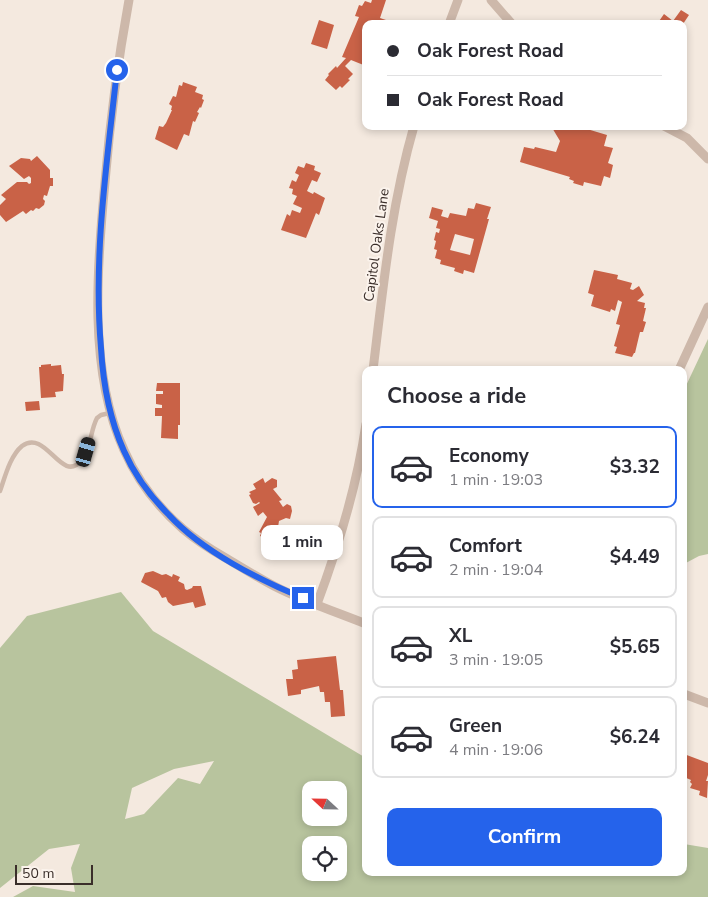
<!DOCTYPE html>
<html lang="en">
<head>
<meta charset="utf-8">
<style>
	:root { --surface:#fff; --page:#f7f7f7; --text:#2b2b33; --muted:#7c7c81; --line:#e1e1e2; --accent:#2563eb }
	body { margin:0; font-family:"Nunito Sans",sans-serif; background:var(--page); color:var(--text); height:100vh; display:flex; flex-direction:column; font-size:19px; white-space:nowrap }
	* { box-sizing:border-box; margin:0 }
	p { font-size:16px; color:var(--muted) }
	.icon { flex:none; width:28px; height:28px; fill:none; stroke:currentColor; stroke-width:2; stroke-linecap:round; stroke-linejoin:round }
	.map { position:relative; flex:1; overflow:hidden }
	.side { position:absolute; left:362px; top:366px; width:325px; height:510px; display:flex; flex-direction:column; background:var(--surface); border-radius:10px; box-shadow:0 2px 8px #0003 }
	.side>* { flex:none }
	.hud { position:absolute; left:362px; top:20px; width:325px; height:110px; border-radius:10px; box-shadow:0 2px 8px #0003; display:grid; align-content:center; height:110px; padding:0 25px; background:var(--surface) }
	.needle { width:32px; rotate:292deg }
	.controls { position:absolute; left:302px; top:781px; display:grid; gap:10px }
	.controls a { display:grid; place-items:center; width:45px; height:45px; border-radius:10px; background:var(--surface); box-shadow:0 2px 8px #0003; font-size:25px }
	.scale { position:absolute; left:15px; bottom:12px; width:78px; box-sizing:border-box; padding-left:5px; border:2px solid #3a2e2a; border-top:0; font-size:14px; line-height:18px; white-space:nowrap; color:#3a2e2a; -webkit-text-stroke:4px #fbf3ec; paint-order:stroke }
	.end { position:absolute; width:22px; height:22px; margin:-11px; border:6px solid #2563eb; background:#fff; box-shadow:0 0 0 2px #fff }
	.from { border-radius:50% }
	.bubble { position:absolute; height:35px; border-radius:10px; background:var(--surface); box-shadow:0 2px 8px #0003; font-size:16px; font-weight:700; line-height:35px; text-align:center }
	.car { position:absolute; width:15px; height:30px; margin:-15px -8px; border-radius:6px; box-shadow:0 0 4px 1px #0007; background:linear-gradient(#222 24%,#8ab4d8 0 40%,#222 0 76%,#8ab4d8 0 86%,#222 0) }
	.hud b { display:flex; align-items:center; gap:18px; height:48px; font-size:19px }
	.hud b+b { border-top:1px solid var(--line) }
	.hud i { width:12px; height:12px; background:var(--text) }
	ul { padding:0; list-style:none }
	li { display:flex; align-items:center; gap:15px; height:82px; margin:0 10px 8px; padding:0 15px; border:2px solid var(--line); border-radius:10px }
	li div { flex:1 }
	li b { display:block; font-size:19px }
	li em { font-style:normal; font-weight:700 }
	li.on { border-color:var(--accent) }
	li>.icon { width:45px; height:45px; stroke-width:1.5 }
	h2 { padding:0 25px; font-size:22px; line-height:60px }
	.action { display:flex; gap:10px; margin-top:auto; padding:10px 25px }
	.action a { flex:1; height:58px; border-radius:10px; background:var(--accent); color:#fff; font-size:20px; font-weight:700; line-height:58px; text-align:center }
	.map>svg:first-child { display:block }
	.green { fill:#b8c49e; fill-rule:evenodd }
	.building { fill:#c96247; fill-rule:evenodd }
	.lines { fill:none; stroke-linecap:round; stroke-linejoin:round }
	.lane { stroke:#cdb8aa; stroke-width:4.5 }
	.street { stroke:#cdb8aa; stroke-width:9 }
	.route { stroke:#2563eb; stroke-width:6 }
	.labels { text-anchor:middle; stroke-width:4; stroke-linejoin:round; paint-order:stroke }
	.street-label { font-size:14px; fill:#3a2e2a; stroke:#fbf3ec }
</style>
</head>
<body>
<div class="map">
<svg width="708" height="897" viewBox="0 0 708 897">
	<rect width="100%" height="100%" fill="#f4e9df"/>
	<!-- green -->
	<g class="green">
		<path d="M708,339V554L699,556L684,564V390Z"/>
		<path d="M121,592L153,631L366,758V872H684V844L708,848V897H13L33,886L75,892L71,868L80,844L49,849L0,888V648L27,616ZM214,761L200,784L178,778L144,814L125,819L132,788L174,769ZM311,790H339V818H311ZM311,845H339V872H311Z"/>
	</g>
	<!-- building -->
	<g class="building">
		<path d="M372,0H386L380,18L386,20L385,24H366V66L351,60L345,66L353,74L348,79L350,80L342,88L340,86L336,90L325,80L329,75L328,74L336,66L337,68L346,58L342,57L359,17L355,16L359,5L362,6L365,1L371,3Z"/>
		<path d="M681,10L689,15L683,24H657L664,14L673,21Z"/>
		<path d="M319,20L334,25L327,49L311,44Z"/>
		<path d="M183,82L197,87L195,92L203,95L202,99L204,100L201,108L200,107L197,112L199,113L195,122L193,121L189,136L184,134L177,150L155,139L159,126L163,127L166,123L172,110H171L172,106L169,104L173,96L176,97L179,85L182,86Z"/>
		<path d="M551,126H577L607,135L604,146L613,148L608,163L613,165L610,178L604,176L601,186L584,182L583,186L573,183L574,181L569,179L570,177L520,162L524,147L534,149L535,147L556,152L560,141Z"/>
		<path d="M37,156L50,170V178H53V186H50L47,196L44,195L43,199L45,201L44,205L39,209L36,208L33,211L31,210L26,214L23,211L6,222L0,215V205L6,199L1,195L17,182H27L29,184L31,183V178L29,176L24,179L9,166L21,158L30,159L31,161Z"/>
		<path d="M306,163L315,166L314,170L321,173L317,182L312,180L307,191L313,194L314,192L325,198L319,215L316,213L306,238L281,230L287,214L290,216L292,210L300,213L302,208L293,204L297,196L292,194L293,189L289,188L292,180L296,182L299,175L295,173L298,166L304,168Z"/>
		<path d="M476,203L491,207L487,219H489L474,273L464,270L463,274L454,271L455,268L440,264L441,260L435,258L437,250L434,249L436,241L434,240L436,232L439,233L440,229L436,228L438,221L429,218L432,207L443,210L441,216L448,218L450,213L466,216L468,208L474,209ZM455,234L474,239L470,255L450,250Z"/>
		<path d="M594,270L618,275L617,279L632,283L630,289L633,290L639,286L644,295L637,301L645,303L644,308H646L643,321L646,322L643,332H640L635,353H634L632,357L615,353L617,347L614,346L620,325L616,324L622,302L618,300L615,311L611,309L610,312L591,306L594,295L588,293Z"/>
		<path d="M51,364V366L61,365L62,374H64L63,391L55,392L56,397L41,398L39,367H41V365Z"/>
		<path d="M157,383H180V425H178V439L161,438L162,416H155V408H162V405L156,404V394H163V391H156Z"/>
		<path d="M39,401L40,410L26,411L25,402Z"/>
		<path d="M263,478L265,483L272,478L277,480V487L273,489L282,500L279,501L283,507L287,504L291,506L292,511L290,519L286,518L279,521L278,527H281L276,542L260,536L261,533L259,532L267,517L263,512L258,516L253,507L260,503L259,502L256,504L253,503L249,495L251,494L249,492L256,489L253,484Z"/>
		<path d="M153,571L162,575L166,574L172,577L173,574L180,577L178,581L184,584L185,589L187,590L192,588L193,586H201L206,605L195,608L193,602L173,606L168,602L166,597L162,598L158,591L141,582L145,573Z"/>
		<path d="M336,656L340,690H343L345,716L331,717L330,702H325L324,692H320L319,686L301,690V694L288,696L286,679H293L292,670L298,669L297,660Z"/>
		<path d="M684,754L708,763V775L706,781H708L707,798L699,795L700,791L690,788L692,784L690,782L691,780L684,777Z"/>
	</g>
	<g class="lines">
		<!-- lane -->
		<path class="lane" d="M0,491C5,477 10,456 22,446C46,428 61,484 81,461C91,450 90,431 97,418L101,415L110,413"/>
		<!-- street -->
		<g class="street">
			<path d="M129,0C118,60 110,121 105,182C97,265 88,372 124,450C137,480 159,508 183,529C196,540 210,549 224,557C241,567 257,577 274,586C303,601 336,612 366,624"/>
			<path d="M491,0L512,24"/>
			<path d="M449,24L458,0"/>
			<path d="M664,126L687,138L708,159"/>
			<path d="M373,370C383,288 391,206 414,126"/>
			<path d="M679,370L708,307"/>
			<path d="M317,604C339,545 357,486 366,424"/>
			<path d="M684,694L708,703"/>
		</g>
	</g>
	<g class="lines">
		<!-- route -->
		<path class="route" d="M117,70C107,162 93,255 101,348C103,383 109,418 124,451C134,474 151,497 169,515C202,551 259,580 303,598"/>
	</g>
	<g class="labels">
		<!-- street labels -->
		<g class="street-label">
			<text transform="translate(376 245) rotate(-82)" y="5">Capitol Oaks Lane</text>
		</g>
	</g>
</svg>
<div class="controls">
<a><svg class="needle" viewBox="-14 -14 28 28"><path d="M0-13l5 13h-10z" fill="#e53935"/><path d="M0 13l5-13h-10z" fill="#7c7c81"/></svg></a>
<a><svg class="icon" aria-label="locate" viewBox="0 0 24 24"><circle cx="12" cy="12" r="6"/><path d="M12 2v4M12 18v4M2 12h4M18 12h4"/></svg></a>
</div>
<div class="scale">50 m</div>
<i class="end from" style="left:117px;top:70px"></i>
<i class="end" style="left:303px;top:598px"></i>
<div class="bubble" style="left:261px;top:525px;width:82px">1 min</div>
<i class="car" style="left:86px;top:452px;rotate:16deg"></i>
<div class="hud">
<b><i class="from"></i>Oak Forest Road</b>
<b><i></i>Oak Forest Road</b>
</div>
<section class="side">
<h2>Choose a ride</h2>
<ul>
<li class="on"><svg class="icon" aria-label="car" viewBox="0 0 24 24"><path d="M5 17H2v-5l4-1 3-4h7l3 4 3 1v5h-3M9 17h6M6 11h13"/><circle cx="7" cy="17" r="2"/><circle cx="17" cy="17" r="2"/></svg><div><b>Economy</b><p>1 min · 19:03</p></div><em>$3.32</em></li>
<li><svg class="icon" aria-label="car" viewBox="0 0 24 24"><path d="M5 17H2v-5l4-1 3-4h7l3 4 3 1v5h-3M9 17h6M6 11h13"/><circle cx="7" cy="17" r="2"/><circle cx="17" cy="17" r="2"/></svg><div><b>Comfort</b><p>2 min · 19:04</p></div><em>$4.49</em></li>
<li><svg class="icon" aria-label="car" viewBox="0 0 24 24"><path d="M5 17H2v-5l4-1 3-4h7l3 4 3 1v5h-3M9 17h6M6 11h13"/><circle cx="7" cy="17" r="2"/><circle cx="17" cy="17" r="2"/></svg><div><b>XL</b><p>3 min · 19:05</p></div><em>$5.65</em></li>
<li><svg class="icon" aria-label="car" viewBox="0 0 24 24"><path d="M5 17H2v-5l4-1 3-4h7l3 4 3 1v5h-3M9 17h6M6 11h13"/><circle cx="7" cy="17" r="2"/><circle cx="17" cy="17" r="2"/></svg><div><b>Green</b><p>4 min · 19:06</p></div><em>$6.24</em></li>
</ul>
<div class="action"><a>Confirm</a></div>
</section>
</div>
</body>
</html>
